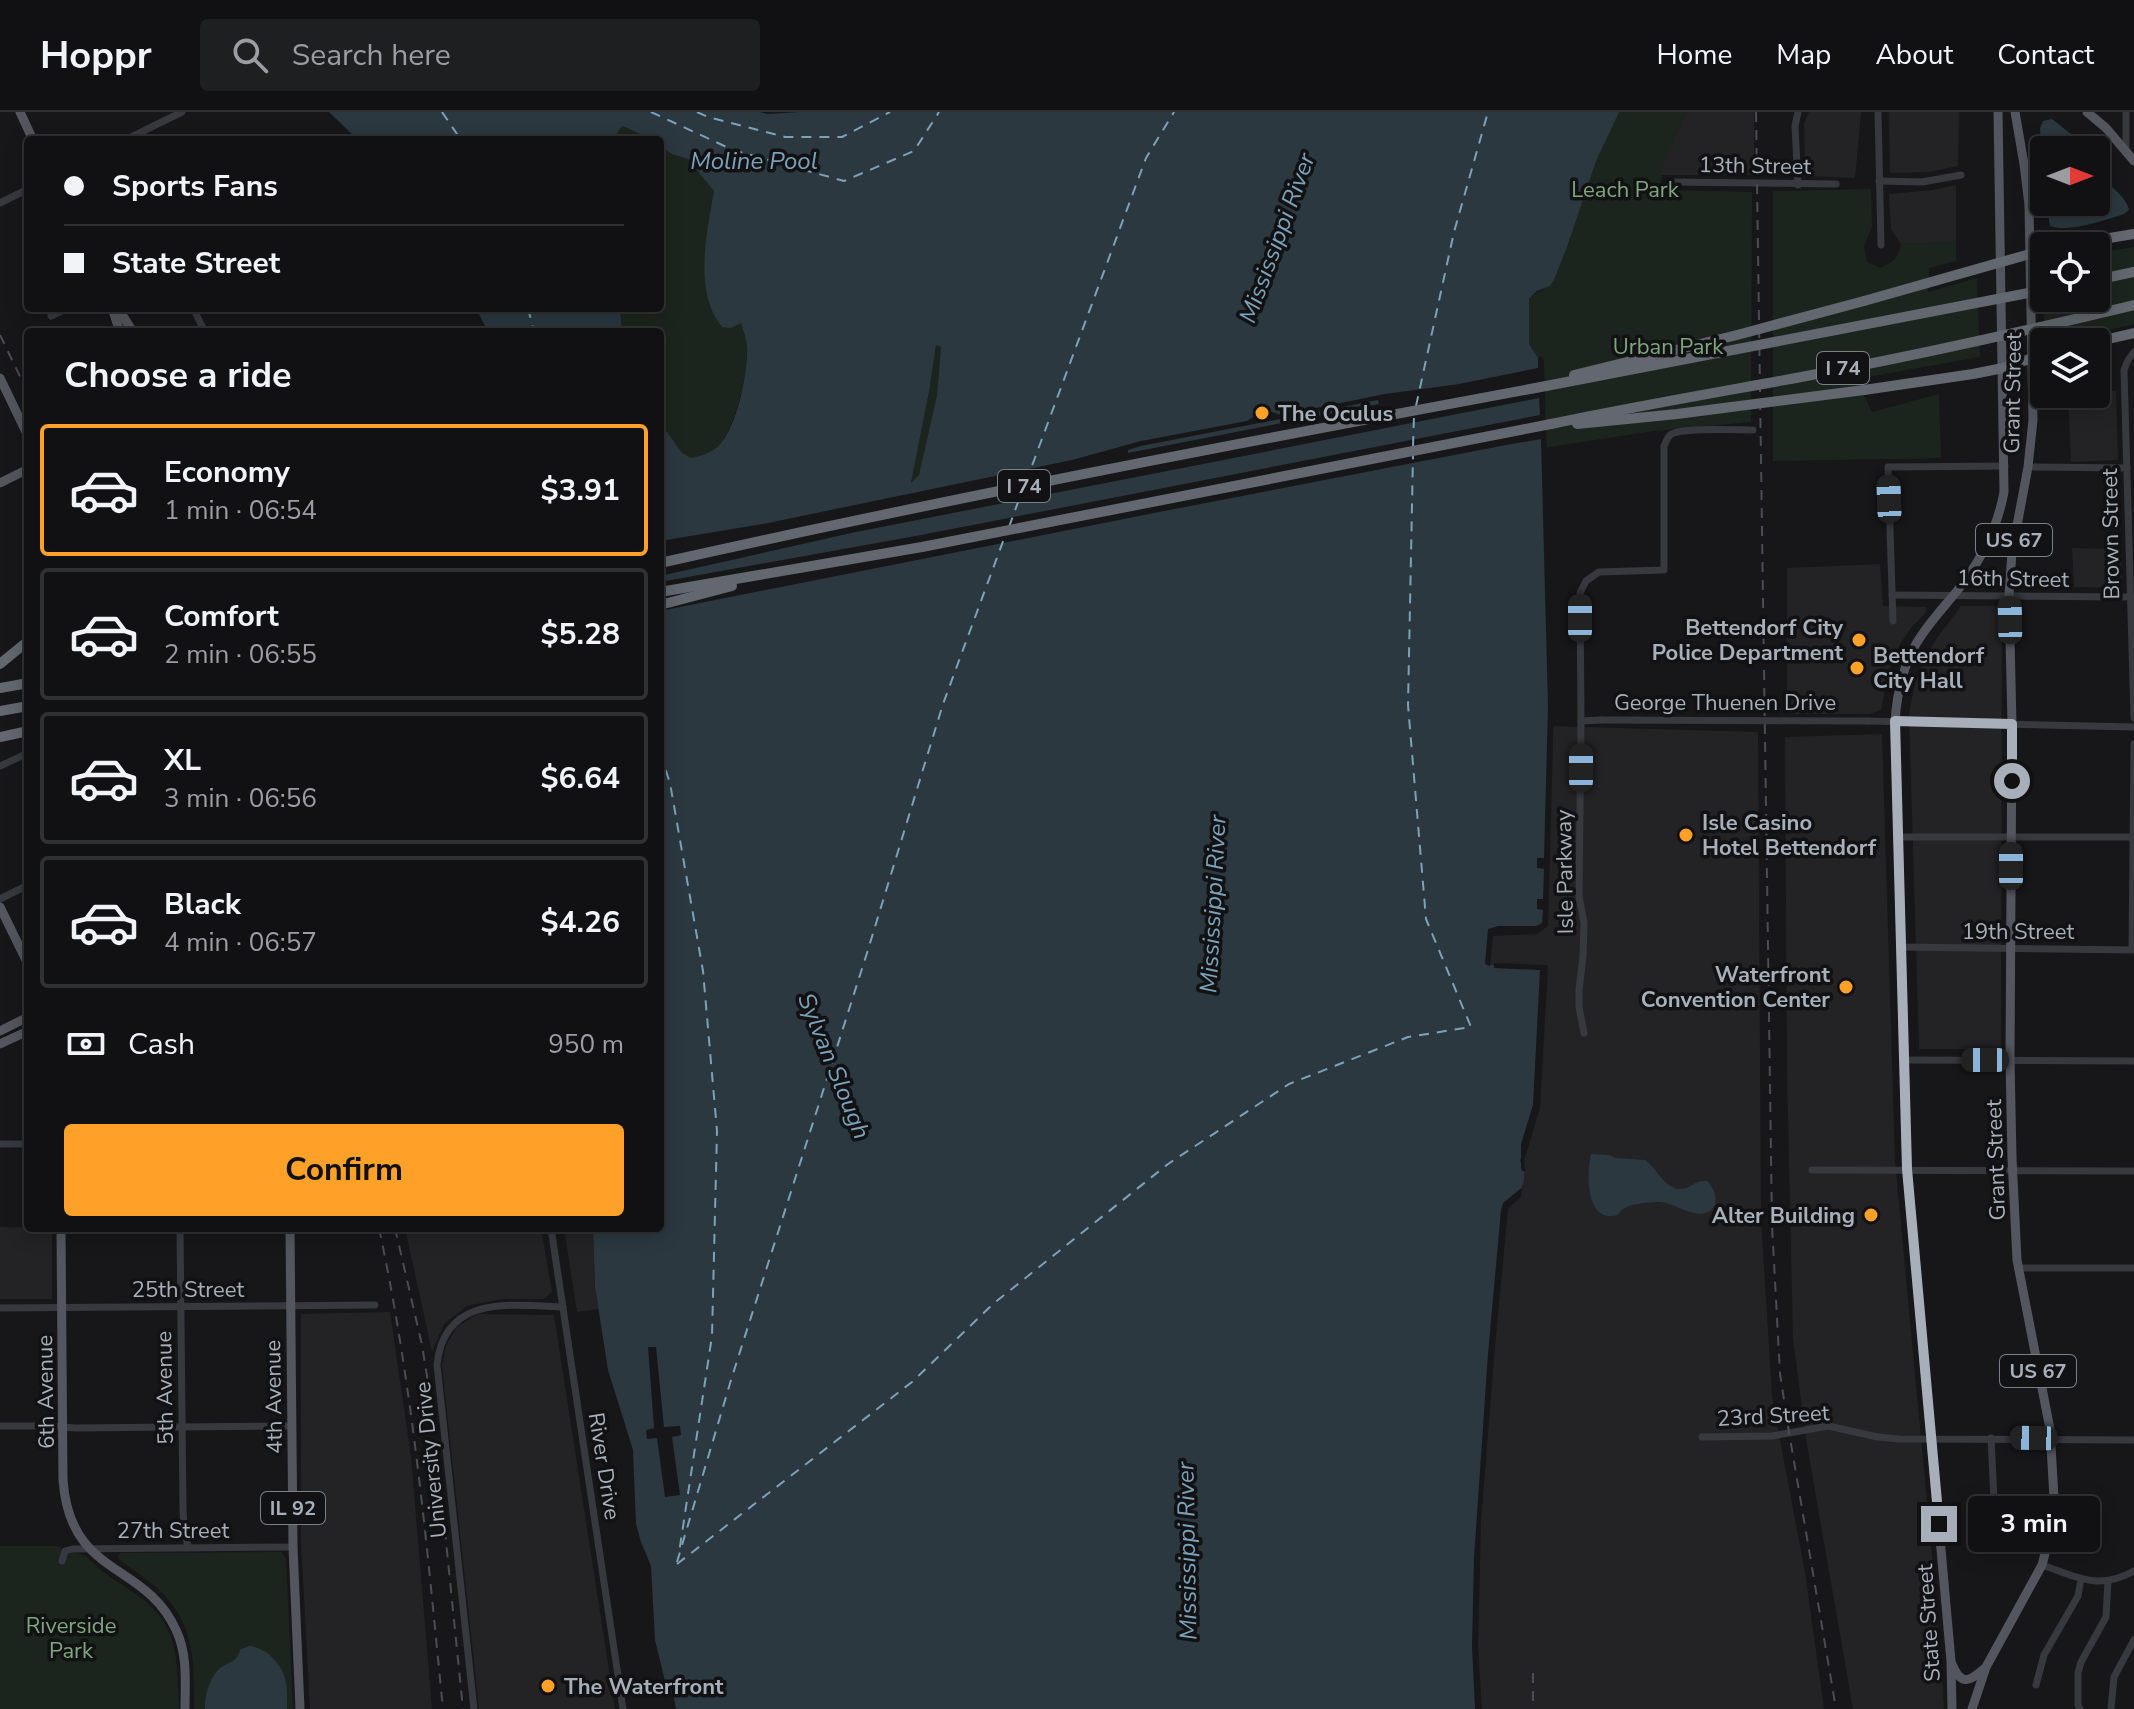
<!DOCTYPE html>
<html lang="en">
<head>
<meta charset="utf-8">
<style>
	:root { --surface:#111113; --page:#1e1f21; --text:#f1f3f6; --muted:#9c9da0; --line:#303133; --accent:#ffa129 }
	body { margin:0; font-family:"Nunito Sans",sans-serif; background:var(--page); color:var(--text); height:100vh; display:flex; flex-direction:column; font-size:30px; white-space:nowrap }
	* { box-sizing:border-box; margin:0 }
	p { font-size:26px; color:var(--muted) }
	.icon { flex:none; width:44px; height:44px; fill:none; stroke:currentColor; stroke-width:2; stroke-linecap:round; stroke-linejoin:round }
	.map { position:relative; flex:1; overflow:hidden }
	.panel { position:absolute; left:24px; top:216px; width:640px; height:904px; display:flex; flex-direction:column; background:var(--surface); border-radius:8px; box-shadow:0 4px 20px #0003,0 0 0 2px var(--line) }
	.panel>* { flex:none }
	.top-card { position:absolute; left:24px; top:24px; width:640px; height:176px; border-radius:8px; box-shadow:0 4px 20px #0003,0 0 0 2px var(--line); display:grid; align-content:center; height:176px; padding:0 40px; background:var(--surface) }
	.needle { width:52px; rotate:90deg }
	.tools { position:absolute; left:2030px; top:24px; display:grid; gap:16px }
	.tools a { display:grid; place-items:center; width:80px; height:80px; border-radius:8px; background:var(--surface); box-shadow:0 4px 20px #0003,0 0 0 2px var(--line); font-size:40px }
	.end { position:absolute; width:36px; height:36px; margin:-18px; border:10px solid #a7afba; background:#111; box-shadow:0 0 0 4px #111 }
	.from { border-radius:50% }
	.bubble { position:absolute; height:56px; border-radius:8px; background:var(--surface); box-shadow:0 4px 20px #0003,0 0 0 2px var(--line); font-size:26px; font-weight:700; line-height:56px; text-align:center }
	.car { position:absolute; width:24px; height:48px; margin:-24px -12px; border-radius:10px; box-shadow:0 0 6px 2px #0007; background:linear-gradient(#222 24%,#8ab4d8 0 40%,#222 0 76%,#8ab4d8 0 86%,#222 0) }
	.top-card b { display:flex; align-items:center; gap:28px; height:76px; font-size:30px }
	.top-card b+b { border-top:2px solid var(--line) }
	.top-card i { width:20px; height:20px; background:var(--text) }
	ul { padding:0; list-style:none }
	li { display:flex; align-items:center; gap:24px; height:132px; margin:0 16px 12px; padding:0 24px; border:4px solid var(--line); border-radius:8px }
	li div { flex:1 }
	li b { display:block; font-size:30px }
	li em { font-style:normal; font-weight:700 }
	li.on { border-color:var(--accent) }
	li>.icon { width:72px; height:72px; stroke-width:1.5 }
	h2 { padding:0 40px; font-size:36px; line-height:96px }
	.pay { display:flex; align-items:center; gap:20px; height:88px; padding:0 40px; font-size:30px }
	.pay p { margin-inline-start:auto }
	.action { display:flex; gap:16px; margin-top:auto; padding:16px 40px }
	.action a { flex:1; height:92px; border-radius:8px; background:var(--accent); color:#111; font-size:32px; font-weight:700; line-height:92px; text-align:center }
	header { display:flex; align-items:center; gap:48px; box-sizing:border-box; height:112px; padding:0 40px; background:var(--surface); border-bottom:2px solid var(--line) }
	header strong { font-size:38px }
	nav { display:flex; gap:44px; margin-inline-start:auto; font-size:28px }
	.search { width:560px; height:72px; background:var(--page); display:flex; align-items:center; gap:20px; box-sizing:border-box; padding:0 28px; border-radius:8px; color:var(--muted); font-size:30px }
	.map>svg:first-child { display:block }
	.built { fill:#232326 }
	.green { fill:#1c251d }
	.water { fill:#2b383f; fill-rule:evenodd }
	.pier { fill:#171719; fill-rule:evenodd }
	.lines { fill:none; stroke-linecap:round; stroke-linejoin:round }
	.ferry { stroke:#7ba2b9; stroke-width:2; stroke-dasharray:10 8; stroke-linecap:butt }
	.minor { stroke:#37393f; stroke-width:7 }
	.major { stroke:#53565e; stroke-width:9 }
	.highway { stroke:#636870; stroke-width:10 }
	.rail { stroke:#4a4d54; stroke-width:2; stroke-dasharray:10 8; stroke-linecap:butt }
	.minor-bridge { stroke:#37393f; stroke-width:7 }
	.highway-bridge { stroke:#636870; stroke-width:10 }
	.route { stroke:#a7afba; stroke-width:10 }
	.poi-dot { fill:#ffa129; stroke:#121214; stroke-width:3 }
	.labels { text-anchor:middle; stroke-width:7; stroke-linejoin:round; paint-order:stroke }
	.shield { fill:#121214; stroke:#7a8088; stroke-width:2 }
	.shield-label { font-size:20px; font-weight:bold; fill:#a7afba }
	.street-label { font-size:22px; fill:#a7afba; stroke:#121214 }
	.park-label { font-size:22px; fill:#7ea77d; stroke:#121214 }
	.poi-label { font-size:22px; font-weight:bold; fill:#a7afba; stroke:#121214; text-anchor:start }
	.water-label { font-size:24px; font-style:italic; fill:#7ba2b9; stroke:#121214 }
</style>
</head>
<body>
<header>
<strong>Hoppr</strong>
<div class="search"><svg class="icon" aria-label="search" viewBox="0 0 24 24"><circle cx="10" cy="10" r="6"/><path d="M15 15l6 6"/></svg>Search here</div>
<nav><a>Home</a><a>Map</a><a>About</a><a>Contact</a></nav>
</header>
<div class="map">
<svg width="2134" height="1597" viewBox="0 0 2134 1597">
	<rect width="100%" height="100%" fill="#171719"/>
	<!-- built -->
	<g class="built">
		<path d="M1687,0H1754V63H1661V56Z"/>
		<path d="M1809,0H1861L1855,66L1805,64L1804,12Z"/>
		<path d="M1889,0H1959L1958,54L1930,60L1890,61Z"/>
		<path d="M1956,73V130L1901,132L1891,117L1889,82L1933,78Z"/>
		<path d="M2096,279H2116L2118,348L2071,350L2068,282H2096Z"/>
		<path d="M2072,436L2121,437L2122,476L2074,475Z"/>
		<path d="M1880,452L1883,494L1926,495V500L1911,516L1900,532L1888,562L1881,598L1870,602H1787V456Z"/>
		<path d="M1961,494H2002L2001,937H1919L1909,602L1915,570L1925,547L1937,526Z"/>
		<path d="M1549,614L1758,620L1761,1107L1772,1285L1805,1460L1824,1597H1478L1474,1482L1503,1108L1536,996L1538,856L1488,854L1489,820Z"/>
		<path d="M1882,622L1895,1049L1935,1475L1944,1597H1853L1806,1327L1793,1226L1787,962L1785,625Z"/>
		<path d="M0,1115L52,1116V1187H0Z"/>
		<path d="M405,1116H541L552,1180L544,1187H501L467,1194L444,1212L432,1240Z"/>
		<path d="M564,1116H593L595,1175L598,1197L577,1200Z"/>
		<path d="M390,1200L411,1345L432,1597H310L301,1431V1202Z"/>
		<path d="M478,1202L554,1203L615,1597H479L442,1253L446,1234L457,1215Z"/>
	</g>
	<!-- green -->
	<g class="green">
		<path d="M1617,0H1687L1662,56L1661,78L1752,80L1751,310L1654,319L1543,336L1540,249L1529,233V187C1537,180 1548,177 1554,168L1571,125L1549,146Z"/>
		<path d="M618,7L724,56L741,210C744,221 748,231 747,242C746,266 735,321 715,337C709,342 699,344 691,346L682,342L660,310V220H622L620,196H660V28H604Z"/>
		<path d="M1871,77L1872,115L1864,134L1867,150L1880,156C1893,150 1898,147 1901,132L1956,130V149L1929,156L1928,180L1977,166L1980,245L1856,267L1872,300L1939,282L1941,346L1773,349V79Z"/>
		<path d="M2134,135V212L2059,230H2045L2041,149L2044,148V186H2096V141Z"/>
		<path d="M936,232L941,235L937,283L919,364L911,371L929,280Z"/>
		<path d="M0,1434H58L67,1442C85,1437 91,1450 103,1460C121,1473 143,1484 158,1502C180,1528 177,1565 179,1597H0Z"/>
		<path d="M281,1440L286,1446L293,1597H194C194,1554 196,1517 164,1483C151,1469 134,1459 119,1447L118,1443L121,1441Z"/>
	</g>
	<!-- water -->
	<g class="water">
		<path d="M329,0H760L767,2L801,0H1619L1596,49L1566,138L1554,168L1550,174L1537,179L1529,187V232L1540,249L1550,594L1544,812L1533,820H1489L1488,853L1544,856L1536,996L1520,1049C1531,1071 1519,1080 1504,1095L1477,1410L1478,1597H676L674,1586L666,1573L655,1528L651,1454L641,1430L636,1412L633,1338L608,1258L595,1175L593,1116H660V310L682,341L691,346C699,344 708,342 715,337C736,321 746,268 747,242C748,231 744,221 741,211L731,216L722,215C693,180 707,120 714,79L688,47L672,42L660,34V28C647,28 635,18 622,14L612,28H358ZM936,233L941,235L937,283L919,363L911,371L929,280Z"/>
		<path d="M2052,7L2072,23L2081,38H2044V78L2040,16L2043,9Z"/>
		<path d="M2096,59C2106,71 2127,85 2129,98L2124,102C2105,108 2069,121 2050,114L2046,90H2096Z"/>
		<path d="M476,196H620L622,220H488Z"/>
		<path d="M1591,1042L1609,1043L1616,1046L1645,1048C1657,1056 1665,1078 1681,1077C1692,1076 1694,1068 1707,1069C1715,1076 1721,1094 1708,1100C1694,1107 1675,1091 1660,1090C1650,1090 1632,1091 1623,1097C1617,1101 1622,1103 1613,1104C1585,1107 1587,1059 1591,1042Z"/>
		<path d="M249,1534C264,1535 279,1549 284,1563C288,1573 287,1586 287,1597H205C204,1586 209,1568 217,1559C225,1550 237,1552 240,1538Z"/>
	</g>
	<!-- pier -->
	<g class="pier">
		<path d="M1541,244L1544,249L1554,594L1548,814L1537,822L1493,824L1490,854L1485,852L1488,817L1498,814H1536L1542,811L1543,798L1537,797V787H1543L1544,757L1537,756V746H1544L1548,594L1541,327L1506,333L1154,401L660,499V470L921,423L1540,303L1539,286L856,420L660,464V429L768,411L1072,348L1141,329L1247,309L1261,300H1272L1281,303L1385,282L1459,272L1538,256V246ZM1378,288L1379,292L1128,341V338L1141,334Z"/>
		<path d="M1494,851L1547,853L1548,855L1540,996L1524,1049L1525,1059H1522L1521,1055V1032L1533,993L1540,858L1494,856Z"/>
		<path d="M1520,1077H1522L1521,1085L1508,1097L1495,1234L1481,1410L1478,1534L1482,1597H1475L1472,1534L1474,1446L1488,1242L1501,1098L1503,1091Z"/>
		<path d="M648,1235H656L664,1315L680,1314L681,1323L672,1325L680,1383L665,1385L657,1326L647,1327L646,1318L654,1316Z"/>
	</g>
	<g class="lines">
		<!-- ferry -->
		<g class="ferry">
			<path d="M442,0L461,28"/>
			<path d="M651,0L733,38L844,69L914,39L939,0"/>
			<path d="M697,0L708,5L785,25H842L890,0"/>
			<path d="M528,196L534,220"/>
			<path d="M1416,294L1454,120L1488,0"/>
			<path d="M1413,334L1414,304"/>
			<path d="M1026,370L1146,46L1174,0"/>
			<path d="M1009,415L1022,379"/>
			<path d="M660,641L670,671L703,859L717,1019L712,1224L679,1441"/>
			<path d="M677,1450L731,1268L867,841L943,592L1005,424"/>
			<path d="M677,1452L912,1270L993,1192L1168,1052L1289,972L1408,925L1471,915L1426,807L1408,593L1413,344"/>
		</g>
		<!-- minor -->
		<g class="minor">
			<path d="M1798,0L1795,14L1798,73"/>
			<path d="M1878,0L1881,133"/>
			<path d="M125,28L182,0"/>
			<path d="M2126,41V0"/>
			<path d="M1879,69L1922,70L1961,63"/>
			<path d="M1674,70L1836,72"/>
			<path d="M0,91L28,77"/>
			<path d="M193,196L205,220"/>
			<path d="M51,204L68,196"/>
			<path d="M2134,240L2128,248L2124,258L2134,606"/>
			<path d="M2028,355L2127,356"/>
			<path d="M1892,483L2134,485"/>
			<path d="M1893,509L1888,355L2005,354"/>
			<path d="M1581,609L1601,608"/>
			<path d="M1868,609L2134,615"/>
			<path d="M0,654L28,641"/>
			<path d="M1898,725H2134"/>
			<path d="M0,787L28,773"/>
			<path d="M1900,835L2134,838"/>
			<path d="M2132,837L2134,632"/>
			<path d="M1584,921L1579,895V878L1583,844L1584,811L1579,784L1581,609L1580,481L1586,469L1599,460L1664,458V334C1666,330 1667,326 1670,323C1680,315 1738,318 1753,318"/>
			<path d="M1903,948L2134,949"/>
			<path d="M0,1032H28"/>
			<path d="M1812,1058L2134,1059"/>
			<path d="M180,1116L183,1398L184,1416L188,1435"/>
			<path d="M551,1116L623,1597"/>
			<path d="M2018,1156H2134"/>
			<path d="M0,1196L375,1193"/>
			<path d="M0,1314H51L75,1316L292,1314"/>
			<path d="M1702,1325L1772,1324L1828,1314L1878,1325L1899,1327L2134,1328"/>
			<path d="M1991,1326L1994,1388"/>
			<path d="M62,1449L65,1439L72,1437L293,1435"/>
			<path d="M2042,1453C2077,1465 2098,1479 2134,1459"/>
			<path d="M2036,1573L2044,1543L2078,1484L2081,1467"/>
			<path d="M474,1597L437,1253C444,1182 511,1193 563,1195"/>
			<path d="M2080,1597L2078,1593V1561L2081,1550L2106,1505L2108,1469"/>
			<path d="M2111,1597L2114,1565L2134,1528"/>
		</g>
		<!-- major -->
		<g class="major">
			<path d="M20,0L33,28"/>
			<path d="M2087,0L2106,16L2134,49"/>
			<path d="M112,196L120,220"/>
			<path d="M118,196L133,220"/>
			<path d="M0,266L28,324"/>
			<path d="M0,371L28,357"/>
			<path d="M0,795L28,852"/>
			<path d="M0,919L28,905"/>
			<path d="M0,932L28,919"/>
			<path d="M61,1116L63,1368C70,1466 145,1449 176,1518C188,1543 185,1571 185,1597"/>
			<path d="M290,1116L293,1435L300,1597"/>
			<path d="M1952,1552C1961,1574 1969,1570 1984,1557"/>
			<path d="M1952,1597L1951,1549L1907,1057L1895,609C1897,582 1902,556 1916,532C1927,513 1943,496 1957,479C1981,449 1997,418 2004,380L1998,0"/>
			<path d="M1972,1597L1986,1555L2042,1453L2052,1415L2054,1386L2050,1317L2017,1148L2012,1046L2010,947L2012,612L2009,483L2012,440L2028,355L2033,308L2029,93L2024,52L2015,0"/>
		</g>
		<!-- highway -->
		<g class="highway">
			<path d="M2061,134L2134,122"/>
			<path d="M2096,168L2134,160"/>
			<path d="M1864,189L2044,138"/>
			<path d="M2095,230L2134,221"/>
			<path d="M1864,278L1973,262L2003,256L2044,242"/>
			<path d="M660,451C954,385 1250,329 1546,274"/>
			<path d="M660,480L922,435L1551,312"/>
			<path d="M660,493L732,474"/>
			<path d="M0,552L28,529"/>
			<path d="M0,576L28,571"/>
			<path d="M0,599L28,594"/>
			<path d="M0,625L28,619"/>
		</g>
		<!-- rail -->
		<g class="rail">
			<path d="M1756,0L1772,1113L1780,1262L1789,1320L1836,1597"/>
			<path d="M0,223L28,281"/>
			<path d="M379,1116C413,1275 427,1436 443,1597"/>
			<path d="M395,1116L422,1233L433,1301L463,1597"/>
			<path d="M1533,1561V1597"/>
		</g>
		<!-- minor-bridge -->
		<path class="minor-bridge" d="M1601,608L1868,609"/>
		<!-- highway-bridge -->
		<g class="highway-bridge">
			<path d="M1574,263L1737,223L1864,189"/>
			<path d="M1546,274L2044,178"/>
			<path d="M1551,312C1632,295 1714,281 1796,266C1909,245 2022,220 2134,193"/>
			<path d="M1577,312L1677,302L1864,278"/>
		</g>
	</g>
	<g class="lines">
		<!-- route -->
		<path class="route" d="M1939,1412L1907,1057L1895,609L2012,612V669"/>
	</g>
	<!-- markers -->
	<g class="poi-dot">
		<circle cx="1262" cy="301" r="8"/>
		<circle cx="1859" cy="528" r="8"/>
		<circle cx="1857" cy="556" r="8"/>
		<circle cx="1686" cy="723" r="8"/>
		<circle cx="1846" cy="875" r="8"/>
		<circle cx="1871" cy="1103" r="8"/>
		<circle cx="548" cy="1574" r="8"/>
	</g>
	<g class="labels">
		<!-- shield labels -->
		<g class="shield">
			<rect x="1817" y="240" width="52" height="32" rx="6"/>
			<rect x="998" y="358" width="52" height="32" rx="6"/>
			<rect x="1976" y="412" width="76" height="32" rx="6"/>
			<rect x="2000" y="1243" width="76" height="32" rx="6"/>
			<rect x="261" y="1380" width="64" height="32" rx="6"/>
		</g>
		<g class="shield-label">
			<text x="1843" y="263">I 74</text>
			<text x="1024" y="381">I 74</text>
			<text x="2014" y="435">US 67</text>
			<text x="2038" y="1266">US 67</text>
			<text x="293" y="1403">IL 92</text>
		</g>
		<!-- street labels -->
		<g class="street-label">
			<text transform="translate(1755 53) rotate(1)" y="8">13th Street</text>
			<text transform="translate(2012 281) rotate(-89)" y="8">Grant Street</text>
			<text transform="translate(2110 422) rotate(-91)" y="8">Brown Street</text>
			<text transform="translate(2013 466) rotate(1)" y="8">16th Street</text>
			<text x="1725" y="598">George Thuenen Drive</text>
			<text transform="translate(1564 760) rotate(-91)" y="8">Isle Parkway</text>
			<text x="2018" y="827">19th Street</text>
			<text transform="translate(1995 1048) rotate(-92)" y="8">Grant Street</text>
			<text x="188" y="1185">25th Street</text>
			<text transform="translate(164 1276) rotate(-91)" y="8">5th Avenue</text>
			<text transform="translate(45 1280) rotate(-91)" y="8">6th Avenue</text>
			<text transform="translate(273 1285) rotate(-91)" y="8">4th Avenue</text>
			<text transform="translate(1773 1303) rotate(-3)" y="8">23rd Street</text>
			<text transform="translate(430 1348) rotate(-96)" y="8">University Drive</text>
			<text transform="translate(605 1354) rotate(81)" y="8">River Drive</text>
			<text x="173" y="1426">27th Street</text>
			<text transform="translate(1928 1511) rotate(-94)" y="8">State Street</text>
		</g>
		<!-- park labels -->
		<g class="park-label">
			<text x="1625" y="85">Leach Park</text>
			<text x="1668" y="242">Urban Park</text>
			<text x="71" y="1521">Riverside<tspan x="71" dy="25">Park</tspan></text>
		</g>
		<!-- poi labels -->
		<g class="poi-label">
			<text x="1278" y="309">The Oculus</text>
			<text x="1843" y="523" text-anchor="end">Bettendorf City<tspan x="1843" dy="25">Police Department</tspan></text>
			<text x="1873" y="551">Bettendorf<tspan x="1873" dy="25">City Hall</tspan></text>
			<text x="1702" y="718">Isle Casino<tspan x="1702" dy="25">Hotel Bettendorf</tspan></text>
			<text x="1830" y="870" text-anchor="end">Waterfront<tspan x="1830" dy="25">Convention Center</tspan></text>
			<text x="1855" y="1111" text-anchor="end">Alter Building</text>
			<text x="564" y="1582">The Waterfront</text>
		</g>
		<!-- water labels -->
		<g class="water-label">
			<text x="754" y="57">Moline Pool</text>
			<text transform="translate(1277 126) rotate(-70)" y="8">Mississippi River</text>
			<text transform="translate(1213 792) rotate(-87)" y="8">Mississippi River</text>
			<text transform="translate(834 954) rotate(68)" y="8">Sylvan Slough</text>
			<text transform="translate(1187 1439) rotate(-91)" y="8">Mississippi River</text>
		</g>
	</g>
</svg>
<div class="tools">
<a><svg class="needle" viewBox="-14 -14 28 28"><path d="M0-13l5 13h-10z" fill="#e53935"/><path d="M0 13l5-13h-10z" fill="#9c9da0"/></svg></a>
<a><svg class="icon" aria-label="locate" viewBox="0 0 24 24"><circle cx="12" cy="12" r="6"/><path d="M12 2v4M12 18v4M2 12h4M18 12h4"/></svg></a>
<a><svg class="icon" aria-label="layers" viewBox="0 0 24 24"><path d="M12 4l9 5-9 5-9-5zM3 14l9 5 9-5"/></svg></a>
</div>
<i class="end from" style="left:2012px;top:669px"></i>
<i class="end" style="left:1939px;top:1412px"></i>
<div class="bubble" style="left:1968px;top:1384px;width:132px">3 min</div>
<i class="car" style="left:1889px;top:387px;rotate:358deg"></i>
<i class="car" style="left:1580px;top:506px;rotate:0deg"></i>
<i class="car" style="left:2010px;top:508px;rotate:359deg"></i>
<i class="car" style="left:1581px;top:656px;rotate:0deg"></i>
<i class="car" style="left:2011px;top:754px;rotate:0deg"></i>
<i class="car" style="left:1985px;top:948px;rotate:270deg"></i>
<i class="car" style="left:2034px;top:1326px;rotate:271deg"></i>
<div class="top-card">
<b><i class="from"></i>Sports Fans</b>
<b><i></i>State Street</b>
</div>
<section class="panel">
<h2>Choose a ride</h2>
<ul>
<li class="on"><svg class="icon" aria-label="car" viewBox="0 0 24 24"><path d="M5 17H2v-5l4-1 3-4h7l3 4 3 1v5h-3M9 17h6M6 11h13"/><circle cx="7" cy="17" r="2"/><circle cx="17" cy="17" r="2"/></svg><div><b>Economy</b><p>1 min · 06:54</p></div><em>$3.91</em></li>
<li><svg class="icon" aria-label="car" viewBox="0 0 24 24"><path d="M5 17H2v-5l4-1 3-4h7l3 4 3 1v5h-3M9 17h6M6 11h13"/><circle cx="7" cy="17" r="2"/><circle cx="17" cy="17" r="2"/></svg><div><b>Comfort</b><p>2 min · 06:55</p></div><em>$5.28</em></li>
<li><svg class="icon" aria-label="car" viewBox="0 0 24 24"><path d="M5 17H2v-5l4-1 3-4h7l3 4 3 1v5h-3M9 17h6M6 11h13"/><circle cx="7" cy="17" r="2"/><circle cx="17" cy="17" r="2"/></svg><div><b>XL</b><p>3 min · 06:56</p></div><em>$6.64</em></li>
<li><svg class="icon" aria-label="car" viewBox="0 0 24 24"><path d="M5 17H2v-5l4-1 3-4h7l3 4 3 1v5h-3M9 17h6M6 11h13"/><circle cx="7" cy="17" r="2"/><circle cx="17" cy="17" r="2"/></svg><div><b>Black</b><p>4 min · 06:57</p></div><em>$4.26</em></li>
</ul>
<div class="pay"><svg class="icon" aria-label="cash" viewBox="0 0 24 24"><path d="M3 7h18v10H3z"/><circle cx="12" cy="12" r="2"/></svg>Cash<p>950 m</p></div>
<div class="action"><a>Confirm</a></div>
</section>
</div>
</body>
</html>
